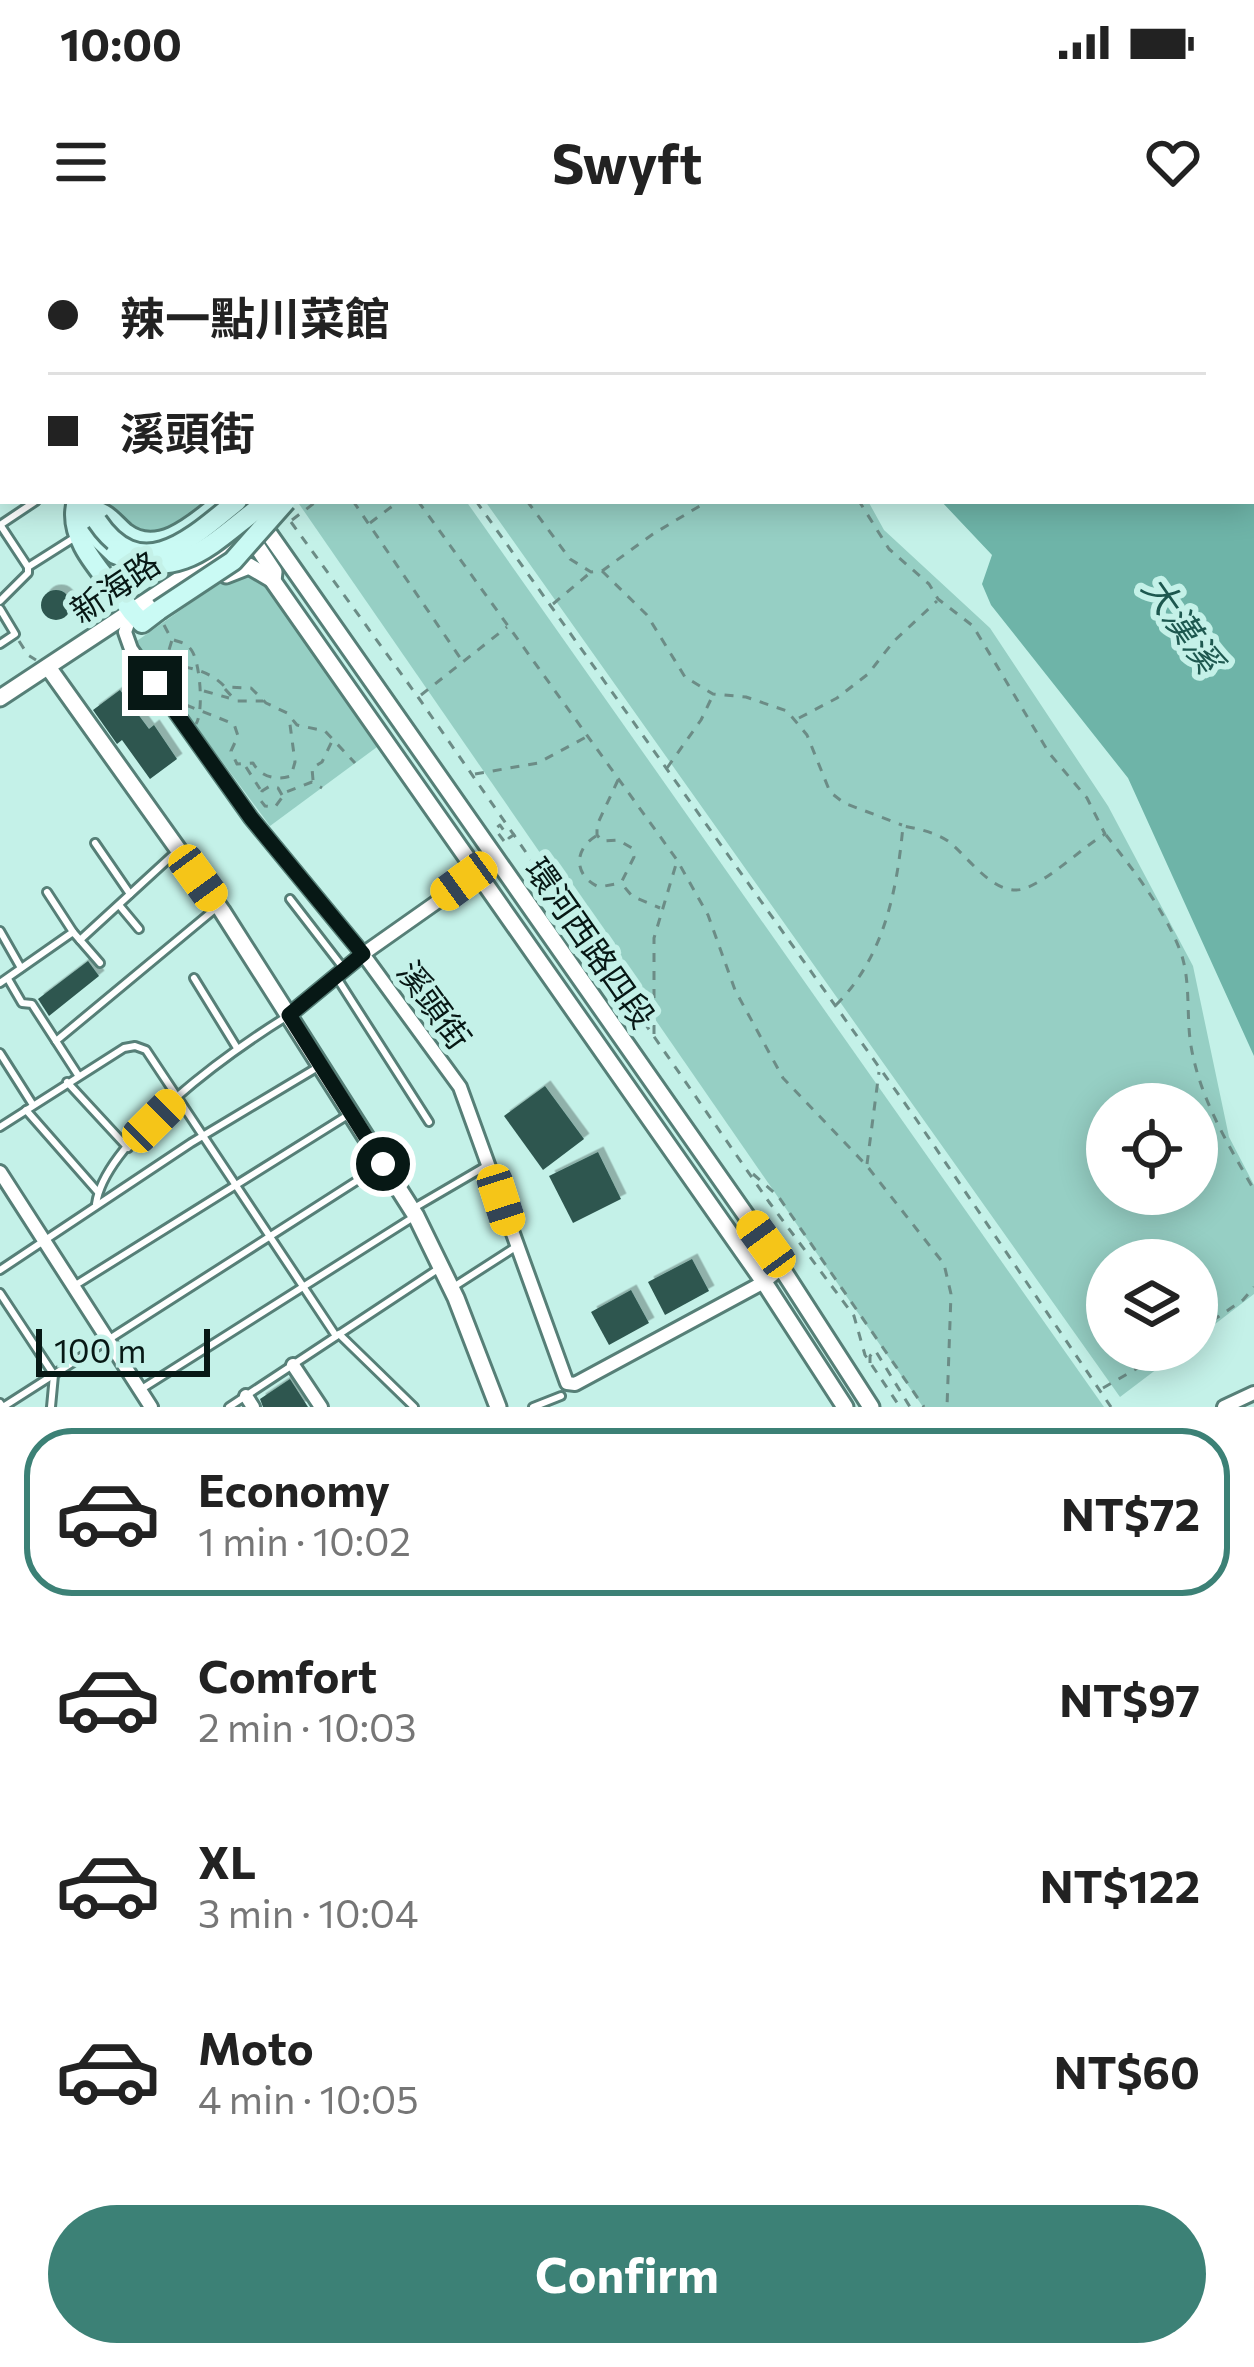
<!DOCTYPE html>
<html lang="en">
<head>
<meta charset="utf-8">
<style>
	:root { --surface:#fff; --page:#f6f6f6; --text:#222; --muted:#767676; --line:#e0e0e0; --accent:#3c8176 }
	body { margin:0; font-family:Commissioner,"Noto Sans TC",sans-serif; background:var(--page); color:var(--text); height:100vh; display:flex; flex-direction:column; font-size:45px; white-space:nowrap }
	* { box-sizing:border-box; margin:0 }
	p { font-size:39px; color:var(--muted) }
	.icon { flex:none; width:66px; height:66px; fill:none; stroke:currentColor; stroke-width:2; stroke-linecap:round; stroke-linejoin:round }
	.map { position:relative; height:1167px; overflow:hidden }
	.side { display:flex; flex-direction:column; background:var(--surface); flex:1 }
	.side>* { flex:none }
	.top-card { position:absolute; left:0px; top:0px; width:1254px; height:264px; box-shadow:0 6px 30px #0003; display:grid; align-content:center; height:264px; padding:0 48px; background:var(--surface) }
	.fabs { position:absolute; left:1086px; top:843px; display:grid; gap:24px }
	.fabs a { display:grid; place-items:center; width:132px; height:132px; border-radius:50%; background:var(--surface); box-shadow:0 6px 30px #0003; font-size:60px }
	.scale { position:absolute; left:36px; bottom:30px; width:174px; box-sizing:border-box; padding-left:12px; border:6px solid #071815; border-top:0; font-size:33px; line-height:42px; white-space:nowrap; color:#071815; -webkit-text-stroke:9px #c4f1e8; paint-order:stroke }
	.end { position:absolute; width:54px; height:54px; margin:-27px; border:15px solid #071815; background:#fff; box-shadow:0 0 0 6px #fff }
	.from { border-radius:50% }
	.car { position:absolute; width:36px; height:72px; margin:-36px -18px; border-radius:15px; box-shadow:0 0 9px 3px #0007; background:linear-gradient(#f5c518 24%,#345 0 40%,#f5c518 0 76%,#345 0 86%,#f5c518 0) }
	.top-card b { display:flex; align-items:center; gap:42px; height:114px; font-size:45px }
	.top-card b+b { border-top:3px solid var(--line) }
	.top-card i { width:30px; height:30px; background:var(--text) }
	ul { padding:21px 0 0; list-style:none }
	li { display:flex; align-items:center; gap:36px; height:168px; margin:0 24px 18px; padding:0 24px; border:6px solid transparent; border-radius:48px }
	li div { flex:1 }
	li b { display:block; font-size:45px }
	li em { font-style:normal; font-weight:700 }
	li.active { border-color:var(--accent) }
	li>.icon { width:108px; height:108px; stroke-width:1.5 }
	.action { display:flex; gap:24px; margin-top:auto; padding:24px 48px }
	.action a { flex:1; height:138px; border-radius:72px; background:var(--accent); color:#fff; font-size:48px; font-weight:700; line-height:138px; text-align:center }
	.status { display:flex; justify-content:space-between; align-items:center; height:84px; padding:0 60px; background:var(--surface); direction:ltr }
	.status svg { height:33px; fill:currentColor }
	header { display:flex; justify-content:space-between; align-items:center; height:156px; padding:0 48px; background:var(--surface); font-size:54px; font-weight:700 }
	.map>svg:first-child { display:block }
	.green { fill:#96cfc4; fill-rule:evenodd }
	.water { fill:#6eb4a8 }
	.building { fill:#2d564f; filter:url(#shadow) }
	.lines { fill:none; stroke-linecap:round; stroke-linejoin:round }
	.service-casing { stroke:#567f77; stroke-width:12 }
	.minor-casing { stroke:#567f77; stroke-width:18 }
	.tertiary-casing { stroke:#567f77; stroke-width:21 }
	.secondary-casing { stroke:#567f77; stroke-width:24 }
	.path { stroke:#6c8c86; stroke-width:3; stroke-dasharray:9 9; stroke-linecap:butt }
	.service { stroke:#fff; stroke-width:6 }
	.minor { stroke:#fff; stroke-width:12 }
	.tertiary { stroke:#fff; stroke-width:15 }
	.secondary { stroke:#cafaf4; stroke-width:18 }
	.secondary-bridge-casing { stroke:#567f77; stroke-width:24; stroke-linecap:butt }
	.secondary-bridge { stroke:#cafaf4; stroke-width:18 }
	.route { stroke:#071815; stroke-width:15 }
	.labels { text-anchor:middle; stroke-width:12; stroke-linejoin:round; paint-order:stroke }
	.street-label { font-size:33px; fill:#071815; stroke:#c4f1e8 }
	.water-label { font-size:36px; font-style:italic; fill:#1d584f; stroke:#c4f1e8 }
</style>
</head>
<body>
<div class="status"><b>10:00</b><svg viewBox="0 0 49 12"><path d="M0 12V9h3v3zM5 12V6h3v6zM10 12V3h3v9zM15 12V0h3v12zM26 1h20v11H26zM47 4h2v5h-2z"/></svg></div>
<header><svg class="icon" aria-label="menu" viewBox="0 0 24 24"><path d="M4 6h16M4 12h16M4 18h16"/></svg>Swyft<svg class="icon" aria-label="heart" viewBox="0 0 24 24"><path d="M12 20l-8-8c-3-5 5-10 8-4 3-6 11-1 8 4z"/></svg></header>
<div class="map">
<svg width="1254" height="1167" viewBox="0 0 1254 1167">
	<defs>
		<filter id="shadow"><feDropShadow dx="5.5" dy="-5.5" stdDeviation="0" flood-color="#0004"/></filter>
	</defs>
	<rect width="100%" height="100%" fill="#c4f1e8"/>
	<!-- green -->
	<g class="green">
		<path d="M103,261H206L208,264L163,296L128,293Z"/>
		<path d="M297,261H466L1104,1167H923Z"/>
		<path d="M485,261H868L884,290L990,388L1108,566L1193,726L1229,897L1254,945V1054L1197,1098V1020H1107V1110H1182L1120,1157ZM1107,864H1197V954H1107Z"/>
		<path d="M251,333L262,341L377,507L270,586L134,403L229,336Z"/>
	</g>
	<!-- water -->
	<path class="water" d="M1251,177L1254,181V816L1128,538L991,365L982,344L992,315L941,261H1251Z"/>
	<!-- building -->
	<g class="building">
		<circle cx="56" cy="365" r="15"/>
		<path d="M120,450L149,489L154,485L177,519L150,539L122,500L117,504L93,470Z"/>
		<path d="M88,721L99,736L49,776L38,759Z"/>
		<path d="M545,846L584,899L543,930L504,876Z"/>
		<path d="M598,912L621,959L573,983L549,936Z"/>
		<path d="M692,1019L709,1051L665,1075L648,1042Z"/>
		<path d="M631,1050L649,1083L609,1105L591,1072Z"/>
		<path d="M290,1139L308,1167H263L260,1159Z"/>
	</g>
	<g class="lines">
		<defs>
			<g id="service">
				<path d="M1196,0L1198,3"/>
				<path d="M1251,69L1254,73"/>
				<path d="M0,285L36,261"/>
				<path d="M1,286L28,327"/>
				<path d="M0,361L28,333V327L77,296"/>
				<path d="M0,369L15,394L0,404"/>
				<path d="M95,603L130,654"/>
				<path d="M47,652L73,692"/>
				<path d="M290,659L344,729"/>
				<path d="M119,665L139,689"/>
				<path d="M0,691L21,728"/>
				<path d="M80,700L100,723"/>
				<path d="M194,738L237,808"/>
				<path d="M337,738L429,882"/>
				<path d="M8,739L22,763L32,764L78,835"/>
				<path d="M0,743L73,692L80,700L176,612"/>
				<path d="M56,801L215,669"/>
				<path d="M0,813L33,865"/>
				<path d="M67,842L128,908"/>
				<path d="M26,870L98,952"/>
				<path d="M0,887L124,808L135,806L146,810L336,1096"/>
				<path d="M96,964C105,900 233,810 286,777"/>
				<path d="M414,968L486,926"/>
				<path d="M0,1030L191,903L318,827"/>
				<path d="M74,1046L348,875"/>
				<path d="M455,1046L514,1008"/>
				<path d="M0,1053L54,1135L51,1167"/>
				<path d="M339,1094L414,1167"/>
				<path d="M140,1150L412,978"/>
				<path d="M0,1163L3,1167L380,926"/>
				<path d="M229,1167L438,1029"/>
				<path d="M533,1167L561,1156"/>
			</g>
			<g id="minor">
				<path d="M1248,0L1251,3"/>
				<path d="M132,372L125,392L131,409L251,578L363,714L460,847L567,1143L575,1144L764,1042L781,1028"/>
				<path d="M289,775L363,714L495,621"/>
				<path d="M0,932L151,1167"/>
				<path d="M293,1125L321,1167"/>
				<path d="M246,1156L253,1167"/>
				<path d="M1224,1167L1254,1153"/>
			</g>
			<g id="tertiary">
				<path d="M21,0L24,3"/>
				<path d="M48,0L50,3"/>
				<path d="M1141,0L1143,3"/>
				<path d="M1159,0L1162,3"/>
				<path d="M1220,0L1222,3"/>
				<path d="M1251,38L1254,41"/>
				<path d="M1251,108L1254,112"/>
				<path d="M1251,133L1254,136"/>
				<path d="M246,261L766,1004L871,1167"/>
				<path d="M235,273L274,332L273,341L764,1042L845,1167"/>
				<path d="M226,335L249,326L273,340"/>
				<path d="M48,427L222,671L416,976L456,1058L498,1167"/>
				<path d="M0,458L194,330L244,289"/>
			</g>
			<g id="secondary">
				<path d="M730,3L736,0"/>
				<path d="M752,3L758,0"/>
				<path d="M0,109L3,110"/>
				<path d="M0,132L3,134"/>
				<path d="M77,261C65,303 110,339 132,372L142,383L159,370"/>
				<path d="M81,261L93,293L115,314"/>
				<path d="M93,270C110,275 112,282 125,293C159,319 198,281 223,261"/>
			</g>
		</defs>
		<!-- service casing -->
		<use href="#service" class="service-casing"/>
		<!-- minor casing -->
		<use href="#minor" class="minor-casing"/>
		<!-- tertiary casing -->
		<use href="#tertiary" class="tertiary-casing"/>
		<!-- secondary casing -->
		<use href="#secondary" class="secondary-casing"/>
		<!-- path -->
		<g class="path">
			<path d="M82,0L84,3"/>
			<path d="M136,0L138,3"/>
			<path d="M180,0L182,3"/>
			<path d="M361,0L364,3"/>
			<path d="M245,3L248,0"/>
			<path d="M349,3L353,0"/>
			<path d="M606,3L608,0"/>
			<path d="M1251,153L1254,157"/>
			<path d="M353,261L463,422"/>
			<path d="M418,261L677,620L708,675L735,750L783,838L867,926L944,1024L951,1054L947,1167"/>
			<path d="M476,261L916,879L1111,1167"/>
			<path d="M527,261L570,319L591,332L602,331L653,294L708,261"/>
			<path d="M292,280L317,261"/>
			<path d="M291,282L418,457L769,962L854,1076L865,1115L900,1167"/>
			<path d="M370,283L399,261"/>
			<path d="M602,331L647,375L685,437L713,454L746,457L787,471L807,495L830,552L844,563L902,585"/>
			<path d="M553,364L591,332"/>
			<path d="M164,385L172,400L165,423L170,443"/>
			<path d="M174,400C182,403 187,403 192,411C200,423 204,471 196,484"/>
			<path d="M19,401L28,415L36,420"/>
			<path d="M150,415C177,430 204,424 225,447L251,448L266,463L287,473L297,485L325,491L355,523"/>
			<path d="M225,449L236,461H263"/>
			<path d="M204,451L229,458"/>
			<path d="M421,455L507,387"/>
			<path d="M186,465L234,484L238,496L231,511L237,524L253,523C260,536 275,541 291,536L295,522L289,477"/>
			<path d="M799,478L837,458L868,434L894,401L937,361"/>
			<path d="M246,527L260,549"/>
			<path d="M667,528L701,480L713,455"/>
			<path d="M475,534L538,523L588,496"/>
			<path d="M313,540L312,528L322,522L333,499"/>
			<path d="M618,540L597,585V595L602,601L618,600L632,608L634,617L621,643L632,656L660,668"/>
			<path d="M282,555L278,548L270,546L262,551L261,561L265,566L275,567L286,552L312,542L322,548"/>
			<path d="M1106,595C1134,631 1165,670 1181,713C1191,742 1186,776 1191,806C1200,859 1228,904 1254,950"/>
			<path d="M596,596C573,610 574,636 599,647L621,643"/>
			<path d="M504,601L495,589L500,585L509,598L515,594"/>
			<path d="M836,765C884,717 897,651 903,586C919,589 934,592 948,601C969,617 996,660 1026,648C1053,637 1079,610 1105,594L1087,558L1049,513L973,386L938,359L929,344L889,309L859,261"/>
			<path d="M654,794V698L677,621"/>
			<path d="M867,924L879,832"/>
			<path d="M753,934L778,956L924,1167"/>
			<path d="M1197,1091L1243,1060L1254,1047"/>
			<path d="M870,1123V1116L875,1110L910,1167"/>
			<path d="M1103,1148L1169,1110"/>
		</g>
		<!-- service -->
		<use href="#service" class="service"/>
		<!-- minor -->
		<use href="#minor" class="minor"/>
		<!-- tertiary -->
		<use href="#tertiary" class="tertiary"/>
		<!-- secondary -->
		<use href="#secondary" class="secondary"/>
		<defs>
			<g id="secondary-bridge">
				<path d="M97,281C142,348 194,296 237,261"/>
				<path d="M115,314C184,344 215,299 268,261"/>
				<path d="M159,370L233,321L286,261"/>
			</g>
		</defs>
		<!-- secondary-bridge casing -->
		<use href="#secondary-bridge" class="secondary-bridge-casing"/>
		<!-- secondary-bridge -->
		<use href="#secondary-bridge" class="secondary-bridge"/>
	</g>
	<g class="lines">
		<!-- route -->
		<path class="route" d="M155,443L251,578L363,714L289,775L383,924"/>
	</g>
	<g class="labels">
		<!-- street labels -->
		<g class="street-label">
			<text transform="translate(115 347) rotate(-34)" y="12">新海路</text>
			<text transform="translate(590 703) rotate(55)" y="12">環河西路四段</text>
			<text transform="translate(434 765) rotate(54)" y="12">溪頭街</text>
		</g>
		<!-- water labels -->
		<g class="water-label">
			<text transform="translate(1182 384) rotate(55)" y="13">大漢溪</text>
		</g>
	</g>
</svg>
<div class="fabs">
<a><svg class="icon" aria-label="locate" viewBox="0 0 24 24"><circle cx="12" cy="12" r="6"/><path d="M12 2v4M12 18v4M2 12h4M18 12h4"/></svg></a>
<a><svg class="icon" aria-label="layers" viewBox="0 0 24 24"><path d="M12 4l9 5-9 5-9-5zM3 14l9 5 9-5"/></svg></a>
</div>
<div class="scale">100 m</div>
<i class="end from" style="left:383px;top:924px"></i>
<i class="end" style="left:155px;top:443px"></i>
<i class="car" style="left:198px;top:638px;rotate:144deg"></i>
<i class="car" style="left:464px;top:641px;rotate:234deg"></i>
<i class="car" style="left:154px;top:881px;rotate:45deg"></i>
<i class="car" style="left:501px;top:960px;rotate:162deg"></i>
<i class="car" style="left:766px;top:1004px;rotate:324deg"></i>
<div class="top-card">
<b><i class="from"></i>辣一點川菜館</b>
<b><i></i>溪頭街</b>
</div>
</div>
<section class="side">
<ul>
<li class="active"><svg class="icon" aria-label="car" viewBox="0 0 24 24"><path d="M5 17H2v-5l4-1 3-4h7l3 4 3 1v5h-3M9 17h6M6 11h13"/><circle cx="7" cy="17" r="2"/><circle cx="17" cy="17" r="2"/></svg><div><b>Economy</b><p>1 min · 10:02</p></div><em>NT$72</em></li>
<li><svg class="icon" aria-label="car" viewBox="0 0 24 24"><path d="M5 17H2v-5l4-1 3-4h7l3 4 3 1v5h-3M9 17h6M6 11h13"/><circle cx="7" cy="17" r="2"/><circle cx="17" cy="17" r="2"/></svg><div><b>Comfort</b><p>2 min · 10:03</p></div><em>NT$97</em></li>
<li><svg class="icon" aria-label="car" viewBox="0 0 24 24"><path d="M5 17H2v-5l4-1 3-4h7l3 4 3 1v5h-3M9 17h6M6 11h13"/><circle cx="7" cy="17" r="2"/><circle cx="17" cy="17" r="2"/></svg><div><b>XL</b><p>3 min · 10:04</p></div><em>NT$122</em></li>
<li><svg class="icon" aria-label="car" viewBox="0 0 24 24"><path d="M5 17H2v-5l4-1 3-4h7l3 4 3 1v5h-3M9 17h6M6 11h13"/><circle cx="7" cy="17" r="2"/><circle cx="17" cy="17" r="2"/></svg><div><b>Moto</b><p>4 min · 10:05</p></div><em>NT$60</em></li>
</ul>
<div class="action"><a>Confirm</a></div>
</section>
</body>
</html>
